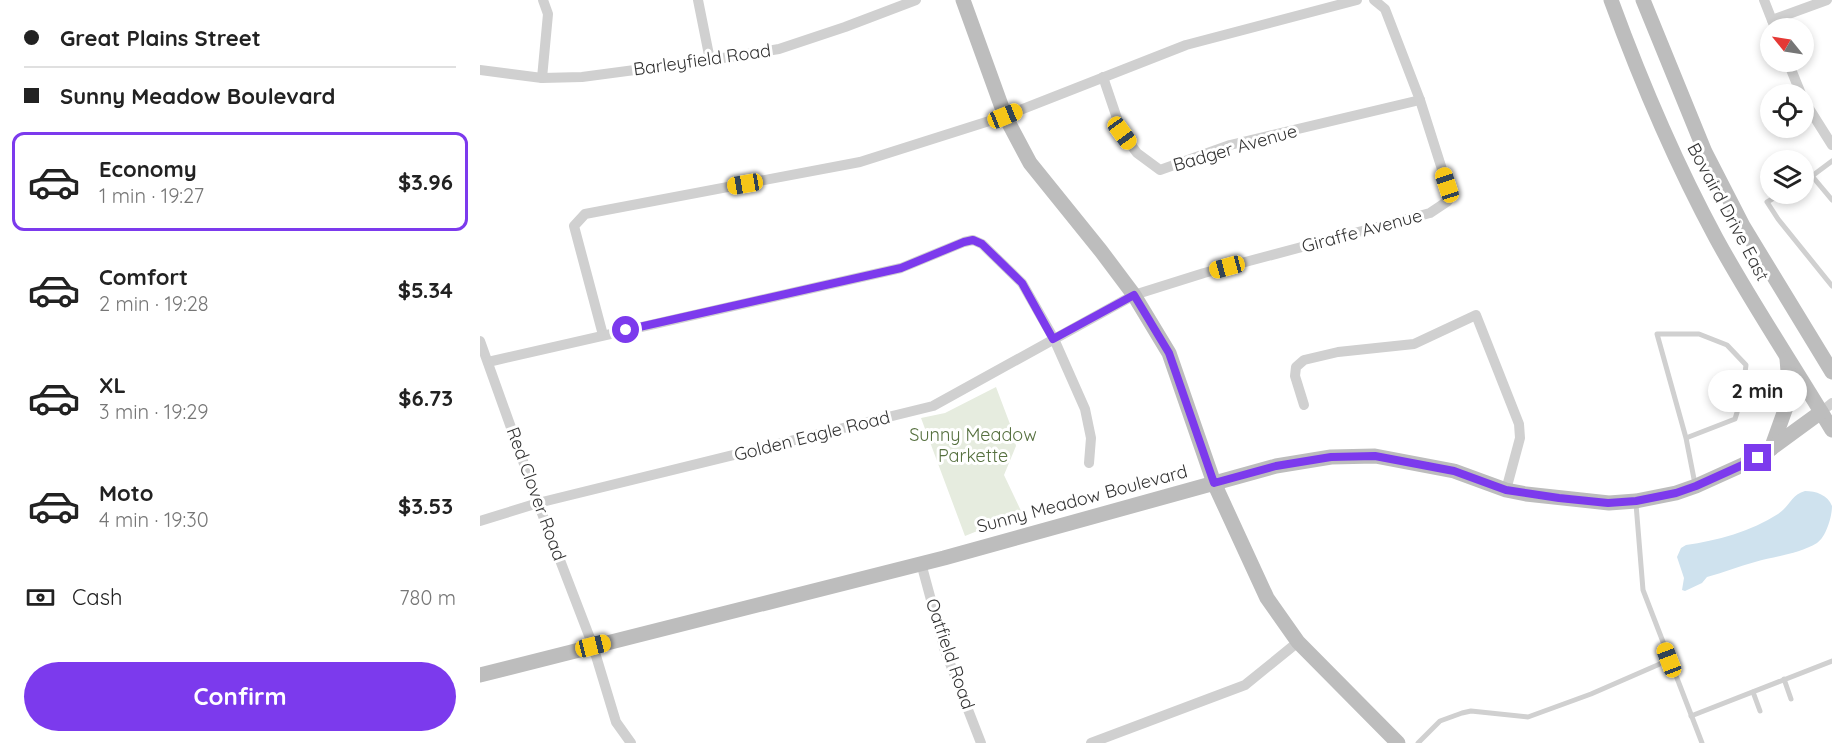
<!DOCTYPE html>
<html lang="en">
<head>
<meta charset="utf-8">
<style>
	:root { --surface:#fff; --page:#f6f6f6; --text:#222; --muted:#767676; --line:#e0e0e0; --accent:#7c3aed }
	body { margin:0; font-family:Quicksand,sans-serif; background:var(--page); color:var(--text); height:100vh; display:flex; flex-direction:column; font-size:22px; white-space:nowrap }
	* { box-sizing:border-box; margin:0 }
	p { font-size:20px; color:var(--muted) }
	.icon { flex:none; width:33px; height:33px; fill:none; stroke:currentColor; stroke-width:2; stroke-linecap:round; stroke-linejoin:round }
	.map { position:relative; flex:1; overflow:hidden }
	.sheet { display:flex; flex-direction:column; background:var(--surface); width:480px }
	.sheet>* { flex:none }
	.banner { display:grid; align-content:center; height:132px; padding:0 24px; background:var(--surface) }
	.needle { width:39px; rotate:300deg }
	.buttons { position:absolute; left:1280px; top:18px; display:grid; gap:12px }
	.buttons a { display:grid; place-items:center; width:54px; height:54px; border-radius:50%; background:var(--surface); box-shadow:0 3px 9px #0003; font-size:30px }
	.end { position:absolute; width:27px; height:27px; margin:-14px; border:8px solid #7c3aed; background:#fff; box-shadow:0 0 0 3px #fff }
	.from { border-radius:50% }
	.bubble { position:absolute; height:42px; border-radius:21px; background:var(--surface); box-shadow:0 3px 9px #0003; font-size:20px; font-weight:800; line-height:42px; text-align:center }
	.car { position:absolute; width:18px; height:36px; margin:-18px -9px; border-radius:8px; box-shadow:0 0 4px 2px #0007; background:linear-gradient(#f5c518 24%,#345 0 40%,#f5c518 0 76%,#345 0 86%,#f5c518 0) }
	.banner b { display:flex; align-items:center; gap:21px; height:57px; font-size:22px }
	.banner b+b { border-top:2px solid var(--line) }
	.banner i { width:15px; height:15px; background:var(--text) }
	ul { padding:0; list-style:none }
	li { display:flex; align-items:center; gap:18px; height:99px; margin:0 12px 9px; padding:0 12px; border:3px solid transparent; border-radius:12px }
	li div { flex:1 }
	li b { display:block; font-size:22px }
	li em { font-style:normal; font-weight:800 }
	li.current { border-color:var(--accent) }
	li>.icon { width:54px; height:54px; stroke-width:1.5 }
	.pay { display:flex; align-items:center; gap:15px; height:66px; padding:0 24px; font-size:22px }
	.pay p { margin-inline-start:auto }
	.button { display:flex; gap:12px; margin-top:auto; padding:12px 24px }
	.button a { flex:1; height:69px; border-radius:36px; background:var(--accent); color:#fff; font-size:24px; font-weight:800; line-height:69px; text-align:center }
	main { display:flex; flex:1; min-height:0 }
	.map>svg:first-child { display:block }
	.green { fill:#e6ecdf }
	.water { fill:#cfe2ee }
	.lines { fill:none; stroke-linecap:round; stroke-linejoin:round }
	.lane { stroke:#d0d0d0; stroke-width:5 }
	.street { stroke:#d0d0d0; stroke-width:10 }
	.secondary { stroke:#bdbdbd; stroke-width:15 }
	.route { stroke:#7c3aed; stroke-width:8 }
	.labels { text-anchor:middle; stroke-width:6; stroke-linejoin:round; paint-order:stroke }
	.street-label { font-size:18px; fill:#333; stroke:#fff }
	.park-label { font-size:18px; fill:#56703f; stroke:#fff }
</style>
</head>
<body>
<main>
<section class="sheet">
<div class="banner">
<b><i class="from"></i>Great Plains Street</b>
<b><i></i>Sunny Meadow Boulevard</b>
</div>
<ul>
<li class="current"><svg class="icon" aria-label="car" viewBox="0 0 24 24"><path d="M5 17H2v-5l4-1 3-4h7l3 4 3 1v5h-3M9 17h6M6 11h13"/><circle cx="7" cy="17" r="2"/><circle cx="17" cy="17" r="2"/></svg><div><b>Economy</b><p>1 min · 19:27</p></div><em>$3.96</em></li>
<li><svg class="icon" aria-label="car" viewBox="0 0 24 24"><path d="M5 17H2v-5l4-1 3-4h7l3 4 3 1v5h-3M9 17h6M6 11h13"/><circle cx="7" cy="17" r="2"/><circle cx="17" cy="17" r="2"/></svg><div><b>Comfort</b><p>2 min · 19:28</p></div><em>$5.34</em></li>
<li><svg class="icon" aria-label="car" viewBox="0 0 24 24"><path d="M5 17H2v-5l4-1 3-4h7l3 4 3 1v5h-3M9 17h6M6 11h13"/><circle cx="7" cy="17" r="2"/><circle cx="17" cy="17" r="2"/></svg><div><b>XL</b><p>3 min · 19:29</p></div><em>$6.73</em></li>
<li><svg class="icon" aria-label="car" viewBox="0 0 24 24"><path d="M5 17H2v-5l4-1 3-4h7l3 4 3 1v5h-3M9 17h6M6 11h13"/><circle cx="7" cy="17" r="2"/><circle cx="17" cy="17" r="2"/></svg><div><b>Moto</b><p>4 min · 19:30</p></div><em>$3.53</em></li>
</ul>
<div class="pay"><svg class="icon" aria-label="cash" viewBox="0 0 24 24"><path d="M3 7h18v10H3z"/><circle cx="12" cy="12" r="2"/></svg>Cash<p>780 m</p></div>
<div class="button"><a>Confirm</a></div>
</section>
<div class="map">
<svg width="1352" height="743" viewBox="0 0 1352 743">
	<rect width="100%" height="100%" fill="#fff"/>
	<!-- green -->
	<path class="green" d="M516,387L533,432L536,446L524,475L542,513L485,536L441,418L465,413Z"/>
	<!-- water -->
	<path class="water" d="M1325,491C1336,491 1348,495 1352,506C1352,517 1346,537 1337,543C1319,554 1295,556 1275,562C1259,566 1243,573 1227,577L1222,583L1205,591L1202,590L1204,578L1197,557L1201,548L1206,545C1236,541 1272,531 1298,514C1310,506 1311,495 1325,491Z"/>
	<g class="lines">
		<!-- lane -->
		<g class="lane">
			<path d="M1332,176L1352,161"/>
			<path d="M1323,181L1332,176L1352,200"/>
			<path d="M1301,194L1287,202L1298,219L1352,286"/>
			<path d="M1206,438L1255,419L1262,396L1266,365L1247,345L1219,334H1177L1206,438L1215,484"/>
			<path d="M1156,504L1163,590L1222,743"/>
			<path d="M1304,679L1311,699"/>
			<path d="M1273,692L1280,711"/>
			<path d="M1211,716L1352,661"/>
			<path d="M938,743L960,721L982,713L991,711L1048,717L1111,694L1189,660"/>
		</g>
		<!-- street -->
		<g class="street">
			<path d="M218,0L230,60"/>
			<path d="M1284,0L1295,28"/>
			<path d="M1292,20L1347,0"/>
			<path d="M1308,62L1321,94"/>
			<path d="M0,70L62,78L102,77L230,60L299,49L365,27L436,0"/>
			<path d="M623,77L642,133L657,153L680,170L750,145L940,100"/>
			<path d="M62,78L68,14L63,0"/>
			<path d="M1323,99L1352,145"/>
			<path d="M123,335L94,226L105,214L380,162L525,116L706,45L877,0"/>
			<path d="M0,341L58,503L113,646L136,722L151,743"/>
			<path d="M8,362L421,268L484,242L493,240L502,244L542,283L574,339L605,409L611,438L609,463"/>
			<path d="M824,405L815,376L816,367L824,360L858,352L934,344L996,315L1039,424L1040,438L1026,490"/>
			<path d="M1341,412L1352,403"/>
			<path d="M0,521L58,503L453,406L654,295L724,273L950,213L968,201L967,185L940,100L905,9L894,0"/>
			<path d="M441,563L464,648L501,743"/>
			<path d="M611,743L765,685L818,642"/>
		</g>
		<!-- secondary -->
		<g class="secondary">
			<path d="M483,0L525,116L550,163L621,251L654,295L689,353L734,483L787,598L818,642L918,743"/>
			<path d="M1131,0C1161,82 1195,162 1236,238C1272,304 1314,366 1352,430"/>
			<path d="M1163,0L1225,152L1263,226L1352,372"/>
			<path d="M1291,449L1310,396L1307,359"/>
			<path d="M0,675L464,558L796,466L851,457L895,456L974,471L1026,490L1046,494L1129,503L1156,501L1196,493L1216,486L1278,458L1341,412"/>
		</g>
	</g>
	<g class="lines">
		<!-- route -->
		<path class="route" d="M146,330L421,268L484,242L493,240L502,244L542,283L573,339L654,295L689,353L734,483L796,466L851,457L895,456L974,471L1026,490L1079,498L1128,503L1156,501L1196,493L1216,486L1278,458"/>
	</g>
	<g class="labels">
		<!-- street labels -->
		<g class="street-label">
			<text transform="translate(222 60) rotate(-8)" y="6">Barleyfield Road</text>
			<text transform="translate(755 148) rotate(-16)" y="6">Badger Avenue</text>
			<text transform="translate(1248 212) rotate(62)" y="6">Bovaird Drive East</text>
			<text transform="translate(882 231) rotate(-15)" y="6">Giraffe Avenue</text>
			<text transform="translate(332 436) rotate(-14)" y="6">Golden Eagle Road</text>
			<text transform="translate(56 494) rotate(70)" y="6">Red Clover Road</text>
			<text transform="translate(602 499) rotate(-15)" y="6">Sunny Meadow Boulevard</text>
			<text transform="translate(470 654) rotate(71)" y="6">Oatfield Road</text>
		</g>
		<!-- park labels -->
		<g class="park-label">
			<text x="493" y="441">Sunny Meadow<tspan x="493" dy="21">Parkette</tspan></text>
		</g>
	</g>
</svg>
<div class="buttons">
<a><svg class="needle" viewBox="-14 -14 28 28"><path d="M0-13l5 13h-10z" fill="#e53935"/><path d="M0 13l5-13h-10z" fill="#767676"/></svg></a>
<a><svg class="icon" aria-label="locate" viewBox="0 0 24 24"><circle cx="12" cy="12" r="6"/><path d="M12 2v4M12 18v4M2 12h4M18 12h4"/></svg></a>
<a><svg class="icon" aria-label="layers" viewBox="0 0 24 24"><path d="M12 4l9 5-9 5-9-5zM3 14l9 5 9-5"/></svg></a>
</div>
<i class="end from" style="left:146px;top:330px"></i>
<i class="end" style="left:1278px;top:458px"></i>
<div class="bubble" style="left:1228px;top:370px;width:99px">2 min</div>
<i class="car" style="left:525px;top:116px;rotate:68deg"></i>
<i class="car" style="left:642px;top:133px;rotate:144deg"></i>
<i class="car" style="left:265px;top:184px;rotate:260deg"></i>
<i class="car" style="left:967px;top:185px;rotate:342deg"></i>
<i class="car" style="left:747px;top:267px;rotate:255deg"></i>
<i class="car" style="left:113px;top:646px;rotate:76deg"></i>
<i class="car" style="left:1189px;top:660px;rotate:339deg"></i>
</div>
</main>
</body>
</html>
